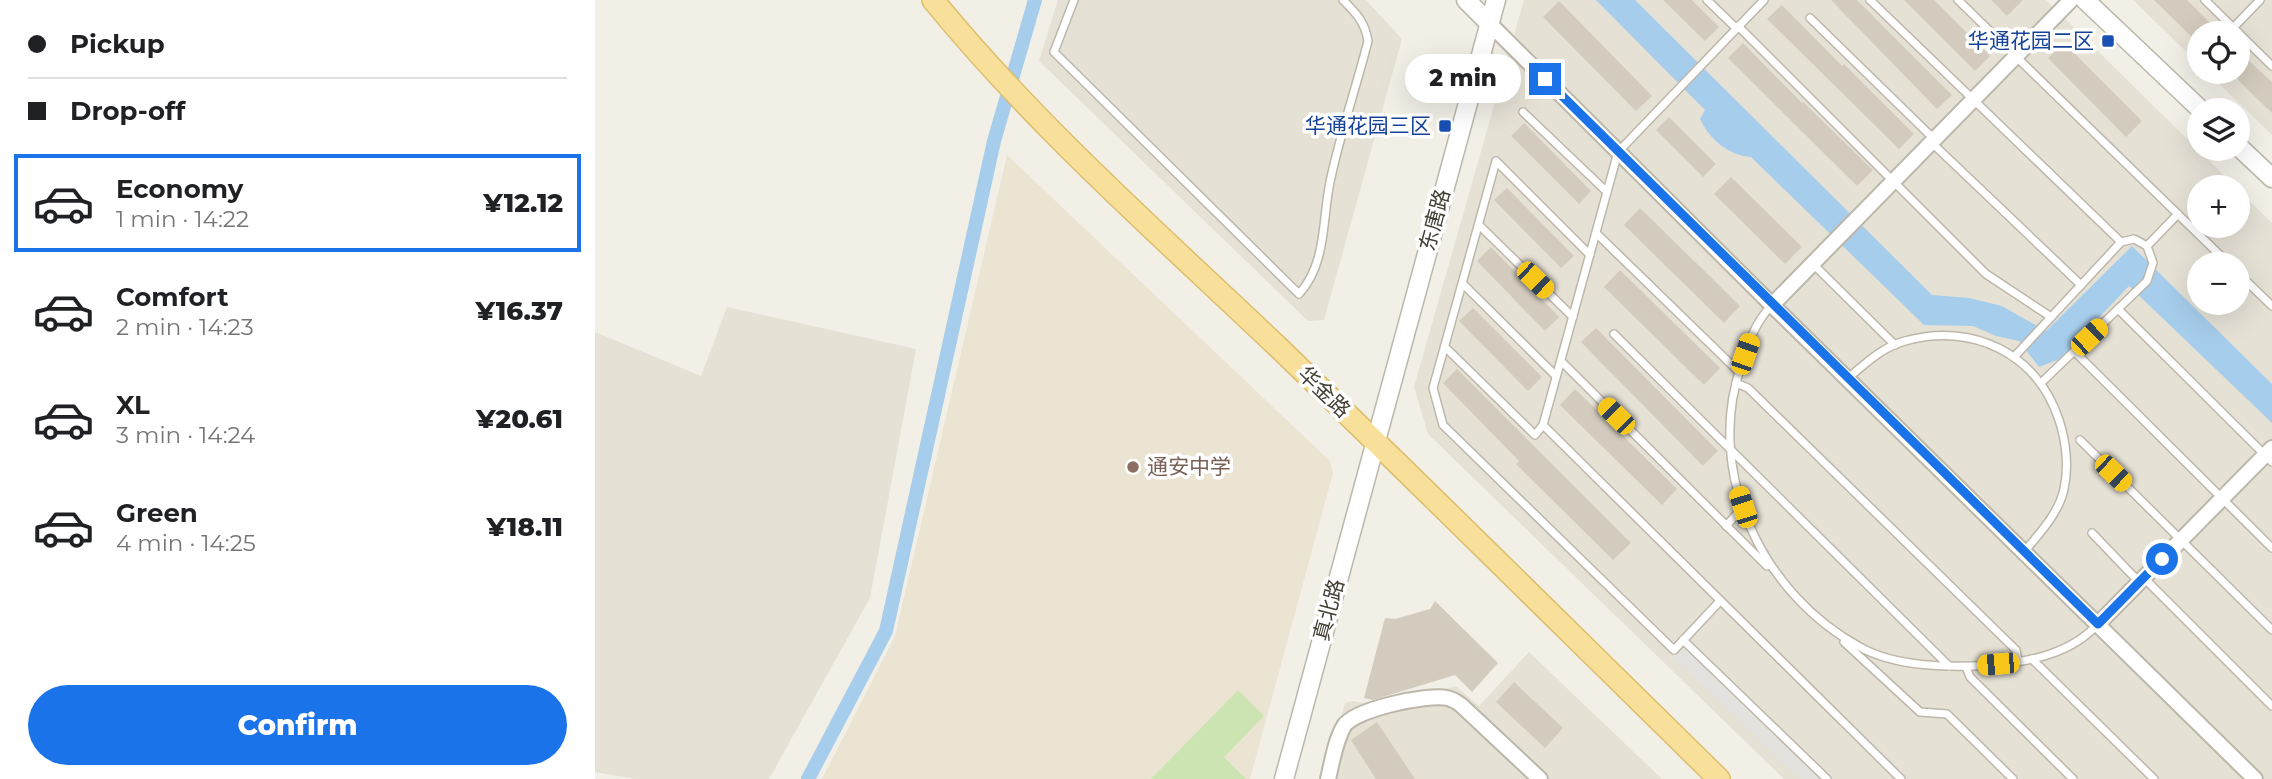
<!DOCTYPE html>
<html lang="en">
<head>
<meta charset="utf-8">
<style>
	:root { --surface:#fff; --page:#f6f6f6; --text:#202124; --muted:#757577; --line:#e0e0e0; --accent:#1a73e8 }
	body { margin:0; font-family:Montserrat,"Noto Sans SC",sans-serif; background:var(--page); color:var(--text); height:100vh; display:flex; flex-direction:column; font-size:26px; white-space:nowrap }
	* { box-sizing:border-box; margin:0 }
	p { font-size:23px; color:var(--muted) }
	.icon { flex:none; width:38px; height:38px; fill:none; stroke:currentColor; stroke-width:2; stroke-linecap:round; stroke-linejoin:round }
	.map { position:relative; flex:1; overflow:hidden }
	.details { display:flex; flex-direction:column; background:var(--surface); width:595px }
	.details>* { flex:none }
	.guide { display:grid; align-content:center; height:154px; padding:0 28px; background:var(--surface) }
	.controls { position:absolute; left:1592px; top:21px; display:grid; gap:14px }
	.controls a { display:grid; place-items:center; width:63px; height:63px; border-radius:50%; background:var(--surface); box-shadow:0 7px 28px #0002; font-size:35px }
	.end { position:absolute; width:32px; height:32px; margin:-16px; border:9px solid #1a73e8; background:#fff; box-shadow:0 0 0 4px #fff }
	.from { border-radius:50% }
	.bubble { position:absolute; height:49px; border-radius:24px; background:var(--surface); box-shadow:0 7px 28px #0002; font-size:23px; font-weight:800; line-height:49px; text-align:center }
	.car { position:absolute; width:21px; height:42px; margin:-21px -10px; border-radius:9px; box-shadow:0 0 5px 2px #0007; background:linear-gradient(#f5c518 24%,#345 0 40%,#f5c518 0 76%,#345 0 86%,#f5c518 0) }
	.guide b { display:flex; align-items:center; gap:24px; height:66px; font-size:26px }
	.guide b+b { border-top:2px solid var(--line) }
	.guide i { width:18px; height:18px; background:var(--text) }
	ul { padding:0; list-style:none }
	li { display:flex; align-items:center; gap:21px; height:98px; margin:0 14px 10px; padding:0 14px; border:4px solid transparent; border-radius:0px }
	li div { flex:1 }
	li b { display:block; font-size:26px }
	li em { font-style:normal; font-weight:800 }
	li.selected { border-color:var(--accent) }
	li>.icon { width:63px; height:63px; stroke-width:1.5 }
	.button { display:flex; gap:14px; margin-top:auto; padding:14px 28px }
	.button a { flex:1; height:80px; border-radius:42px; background:var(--accent); color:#fff; font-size:28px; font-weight:800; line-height:80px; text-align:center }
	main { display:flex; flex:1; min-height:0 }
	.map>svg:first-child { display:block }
	.residential { fill:#e6e1d5; fill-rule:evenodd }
	.education { fill:#ebe4d2 }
	.green { fill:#cce4b2 }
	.parking { fill:#e4e2df }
	.water { fill:#a7cdec }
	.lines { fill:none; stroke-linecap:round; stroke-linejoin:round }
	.canal { stroke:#a7cdec; stroke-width:14 }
	.building { fill:#d3cbbd }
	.service-casing { stroke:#bdb7aa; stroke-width:10 }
	.minor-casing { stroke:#bdb7aa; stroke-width:18 }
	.tertiary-casing { stroke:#bdb7aa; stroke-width:21 }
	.primary-casing { stroke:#dcbe6b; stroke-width:24 }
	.service { stroke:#fff; stroke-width:7 }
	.minor { stroke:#fff; stroke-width:14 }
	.tertiary { stroke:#fff; stroke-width:18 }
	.primary { stroke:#f8e09b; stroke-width:21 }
	.route { stroke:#1a73e8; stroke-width:9 }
	.transit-dot { fill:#1a4fb4; stroke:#fff; stroke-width:2.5 }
	.education-dot { fill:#8d6e63; stroke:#fff; stroke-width:2.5 }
	.labels { text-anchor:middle; stroke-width:7; stroke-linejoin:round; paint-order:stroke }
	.transit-label { font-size:21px; fill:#164399; stroke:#fff; text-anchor:end }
	.street-label { font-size:21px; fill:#454036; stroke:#fff }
	.education-label { font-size:21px; fill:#785e54; stroke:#fff; text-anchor:start }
</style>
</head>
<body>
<main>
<section class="details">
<div class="guide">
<b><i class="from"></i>Pickup</b>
<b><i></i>Drop-off</b>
</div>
<ul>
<li class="selected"><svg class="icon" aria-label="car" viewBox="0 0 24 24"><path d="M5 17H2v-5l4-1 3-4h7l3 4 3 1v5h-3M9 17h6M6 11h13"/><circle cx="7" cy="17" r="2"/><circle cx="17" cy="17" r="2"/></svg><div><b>Economy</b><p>1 min · 14:22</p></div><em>¥12.12</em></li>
<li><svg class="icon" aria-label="car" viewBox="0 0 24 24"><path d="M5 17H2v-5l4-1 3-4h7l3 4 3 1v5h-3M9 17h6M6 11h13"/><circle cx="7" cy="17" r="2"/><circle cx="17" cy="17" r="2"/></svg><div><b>Comfort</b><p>2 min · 14:23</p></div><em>¥16.37</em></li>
<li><svg class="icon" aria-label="car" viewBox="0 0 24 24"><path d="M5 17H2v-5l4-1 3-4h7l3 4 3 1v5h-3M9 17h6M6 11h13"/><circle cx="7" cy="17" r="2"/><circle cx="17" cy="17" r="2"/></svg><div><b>XL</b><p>3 min · 14:24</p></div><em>¥20.61</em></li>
<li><svg class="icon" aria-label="car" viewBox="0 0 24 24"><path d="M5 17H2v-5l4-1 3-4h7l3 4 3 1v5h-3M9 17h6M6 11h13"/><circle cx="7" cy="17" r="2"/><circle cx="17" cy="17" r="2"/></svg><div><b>Green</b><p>4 min · 14:25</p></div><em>¥18.11</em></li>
</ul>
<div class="button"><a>Confirm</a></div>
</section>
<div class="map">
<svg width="1677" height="779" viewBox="0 0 1677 779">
	<rect width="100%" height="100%" fill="#f2efe7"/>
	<!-- residential -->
	<g class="residential">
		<path d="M463,0H771L807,39L729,320L713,321L444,61Z"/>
		<path d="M929,0H1451L1641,187H1605V226H1643V190L1677,223V779H1189L833,434L819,387ZM1605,264H1643V303H1605Z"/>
		<path d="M1538,0H1677V135L1612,72H1643V33H1605V65Z"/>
		<path d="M132,307L321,349L275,598L174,779H40L0,772V332L106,376Z"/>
		<path d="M934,652L1067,779H729L750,703L758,701L784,706L815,700L861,686L884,706Z"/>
	</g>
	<!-- education -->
	<path class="education" d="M412,155L735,461L738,473L655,779H227L300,636Z"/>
	<!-- green -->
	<path class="green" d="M643,690L669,716L629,757L651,779H556Z"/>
	<!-- parking -->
	<path class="parking" d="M1088,645L1226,779H1205L1077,657Z"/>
	<!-- water -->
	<path class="water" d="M1001,0H1040L1337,295L1374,298L1407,306L1451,331L1537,246L1677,384V423L1534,286L1465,359L1444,367L1424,341L1401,336L1378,326L1329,325L1156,157C1133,155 1115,140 1105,119L1110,110Z"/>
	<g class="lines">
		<!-- canal -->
		<path class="canal" d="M213,779L291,631L399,141L440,0"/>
	</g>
	<!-- building -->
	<g class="building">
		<path d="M1068,0H1097L1124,27L1110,41Z"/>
		<path d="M1236,0H1262L1357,95L1342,109Z"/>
		<path d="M1309,0H1339L1395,56L1380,71Z"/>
		<path d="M1396,0H1428L1412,16Z"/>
		<path d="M1559,0H1592L1625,33H1605V45Z"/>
		<path d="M964,1L1057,96L1041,111L948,17Z"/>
		<path d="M1187,5L1247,66L1249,64L1319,134L1304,149L1172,19Z"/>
		<path d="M1148,43L1207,103L1208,102L1278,170L1262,186L1133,58Z"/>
		<path d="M1469,43L1547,121L1531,137L1453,58Z"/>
		<path d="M1643,51L1677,82V113L1643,80Z"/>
		<path d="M1074,117L1121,164L1108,177L1061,130Z"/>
		<path d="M929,123L996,191L984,204L916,136Z"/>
		<path d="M1136,177L1207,247L1190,264L1119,194Z"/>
		<path d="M912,188L979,256L966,268L899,200Z"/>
		<path d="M1045,208L1145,306L1129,323L1029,225Z"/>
		<path d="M896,247L964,317L950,331L882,261Z"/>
		<path d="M1025,270L1125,368L1109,385L1009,287Z"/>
		<path d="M878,308L947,377L933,391L864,321Z"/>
		<path d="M1001,328L1123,451L1108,466L986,342Z"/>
		<path d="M862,369L1036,543L1018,560L921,464L924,461L848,383Z"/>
		<path d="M980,389L1082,489L1067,505L965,405Z"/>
		<path d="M840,601L903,663L877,692L860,675L778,700L769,698L790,618L800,619L835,609Z"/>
		<path d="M919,682L968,728L950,748L901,702Z"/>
		<path d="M782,722L820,779H781L756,740Z"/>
	</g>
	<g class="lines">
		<defs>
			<g id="service">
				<path d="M479,0L459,52L704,294C732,263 727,220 735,182C745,134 761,88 773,41C770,22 761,13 748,0"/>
				<path d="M1112,0L1141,28"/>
				<path d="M1275,0L1526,242"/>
				<path d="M1363,0L1634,264"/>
				<path d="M1610,0L1677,66"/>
				<path d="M1215,18L1339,139"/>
				<path d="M1143,26L1391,274L1456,317"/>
				<path d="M1638,28L1665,0"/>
				<path d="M928,112L1012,192"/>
				<path d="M1337,143L1486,285"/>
				<path d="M884,225L978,317"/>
				<path d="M1001,233L1144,372"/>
				<path d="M1552,246L1583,214"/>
				<path d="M995,255L901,161L838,388L848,425L1079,650L1125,601"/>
				<path d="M1217,263L1300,345"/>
				<path d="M1643,273L1677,306"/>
				<path d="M868,284L961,376"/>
				<path d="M1177,305C1160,322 1153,344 1146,366C1109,473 1168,595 1265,647C1300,667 1356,668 1395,665C1434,662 1475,654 1502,625"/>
				<path d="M1523,309L1677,462"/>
				<path d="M1019,334L1354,666"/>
				<path d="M851,348L940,435L948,425L1023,152L1169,0"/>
				<path d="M1479,351L1677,548"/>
				<path d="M1420,356L1526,242L1539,239L1552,246L1558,263L1552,281L1447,382"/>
				<path d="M966,361L1172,566"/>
				<path d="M1252,379C1270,364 1287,347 1310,341C1377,322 1442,353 1464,420C1471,441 1474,467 1469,489C1464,513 1444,534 1429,552"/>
				<path d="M1141,383L1153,388L1421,650L1423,661"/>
				<path d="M948,425L1306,779"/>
				<path d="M1485,440L1677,630"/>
				<path d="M1131,526L1148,507"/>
				<path d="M1497,533L1544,582"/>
				<path d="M1549,578L1677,706"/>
				<path d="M1088,640L1232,779"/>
				<path d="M1249,642L1325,712L1352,714L1418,779"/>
				<path d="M1437,659L1559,779"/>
				<path d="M1371,667L1375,677L1478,779"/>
			</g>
			<g id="minor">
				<path d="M895,24L1177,305L1660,779"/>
				<path d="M1177,305L1476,0"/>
				<path d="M1503,624L1677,448"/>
				<path d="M733,779C737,763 740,741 749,726C760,709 832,694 852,698C857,699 862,702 866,705L945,779"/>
			</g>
			<g id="tertiary">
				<path d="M871,0L895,24"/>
				<path d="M1490,0L1606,110"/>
				<path d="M1643,146L1677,178"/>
				<path d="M689,779L901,0"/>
			</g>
			<path id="primary" d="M338,0C441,126 565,235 683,347C831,490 977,635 1124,779"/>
		</defs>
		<!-- service casing -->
		<use href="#service" class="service-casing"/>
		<!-- minor casing -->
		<use href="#minor" class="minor-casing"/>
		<!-- tertiary casing -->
		<use href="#tertiary" class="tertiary-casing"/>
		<!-- primary casing -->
		<use href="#primary" class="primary-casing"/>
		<!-- service -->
		<use href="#service" class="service"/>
		<!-- minor -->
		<use href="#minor" class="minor"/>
		<!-- tertiary -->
		<use href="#tertiary" class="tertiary"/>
		<!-- primary -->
		<use href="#primary" class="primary"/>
	</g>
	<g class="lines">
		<!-- route -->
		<path class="route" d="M950,79L1503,624L1567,559"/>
	</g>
	<!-- markers -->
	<g class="transit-dot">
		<rect x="1506" y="34" width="14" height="14" rx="3.5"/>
		<rect x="843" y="119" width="14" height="14" rx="3.5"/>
	</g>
	<circle class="education-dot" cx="538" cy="467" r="7"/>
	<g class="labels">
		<!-- transit labels -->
		<g class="transit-label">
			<text x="1499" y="48">华通花园二区</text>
			<text x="836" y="133">华通花园三区</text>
		</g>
		<!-- street labels -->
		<g class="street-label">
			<text transform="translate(840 220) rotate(-75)" y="7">东唐路</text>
			<text transform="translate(729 392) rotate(44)" y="7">华金路</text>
			<text transform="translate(734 610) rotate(-75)" y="7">真北路</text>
		</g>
		<!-- education labels -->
		<g class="education-label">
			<text x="552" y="474">通安中学</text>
		</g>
	</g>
</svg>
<div class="controls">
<a><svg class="icon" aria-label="locate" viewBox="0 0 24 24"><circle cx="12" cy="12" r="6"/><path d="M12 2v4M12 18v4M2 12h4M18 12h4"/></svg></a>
<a><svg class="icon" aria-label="layers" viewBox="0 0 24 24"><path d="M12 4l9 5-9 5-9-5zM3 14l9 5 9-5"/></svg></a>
<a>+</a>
<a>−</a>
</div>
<i class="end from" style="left:1567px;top:559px"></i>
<i class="end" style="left:950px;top:79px"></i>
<div class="bubble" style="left:810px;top:54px;width:116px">2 min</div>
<i class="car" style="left:940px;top:280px;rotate:134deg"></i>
<i class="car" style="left:1494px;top:337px;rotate:46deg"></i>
<i class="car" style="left:1150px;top:354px;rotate:19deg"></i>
<i class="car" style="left:1021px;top:416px;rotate:315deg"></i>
<i class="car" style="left:1518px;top:473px;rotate:134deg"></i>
<i class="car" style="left:1148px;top:507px;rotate:342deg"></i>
<i class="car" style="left:1403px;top:664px;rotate:265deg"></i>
</div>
</main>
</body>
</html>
